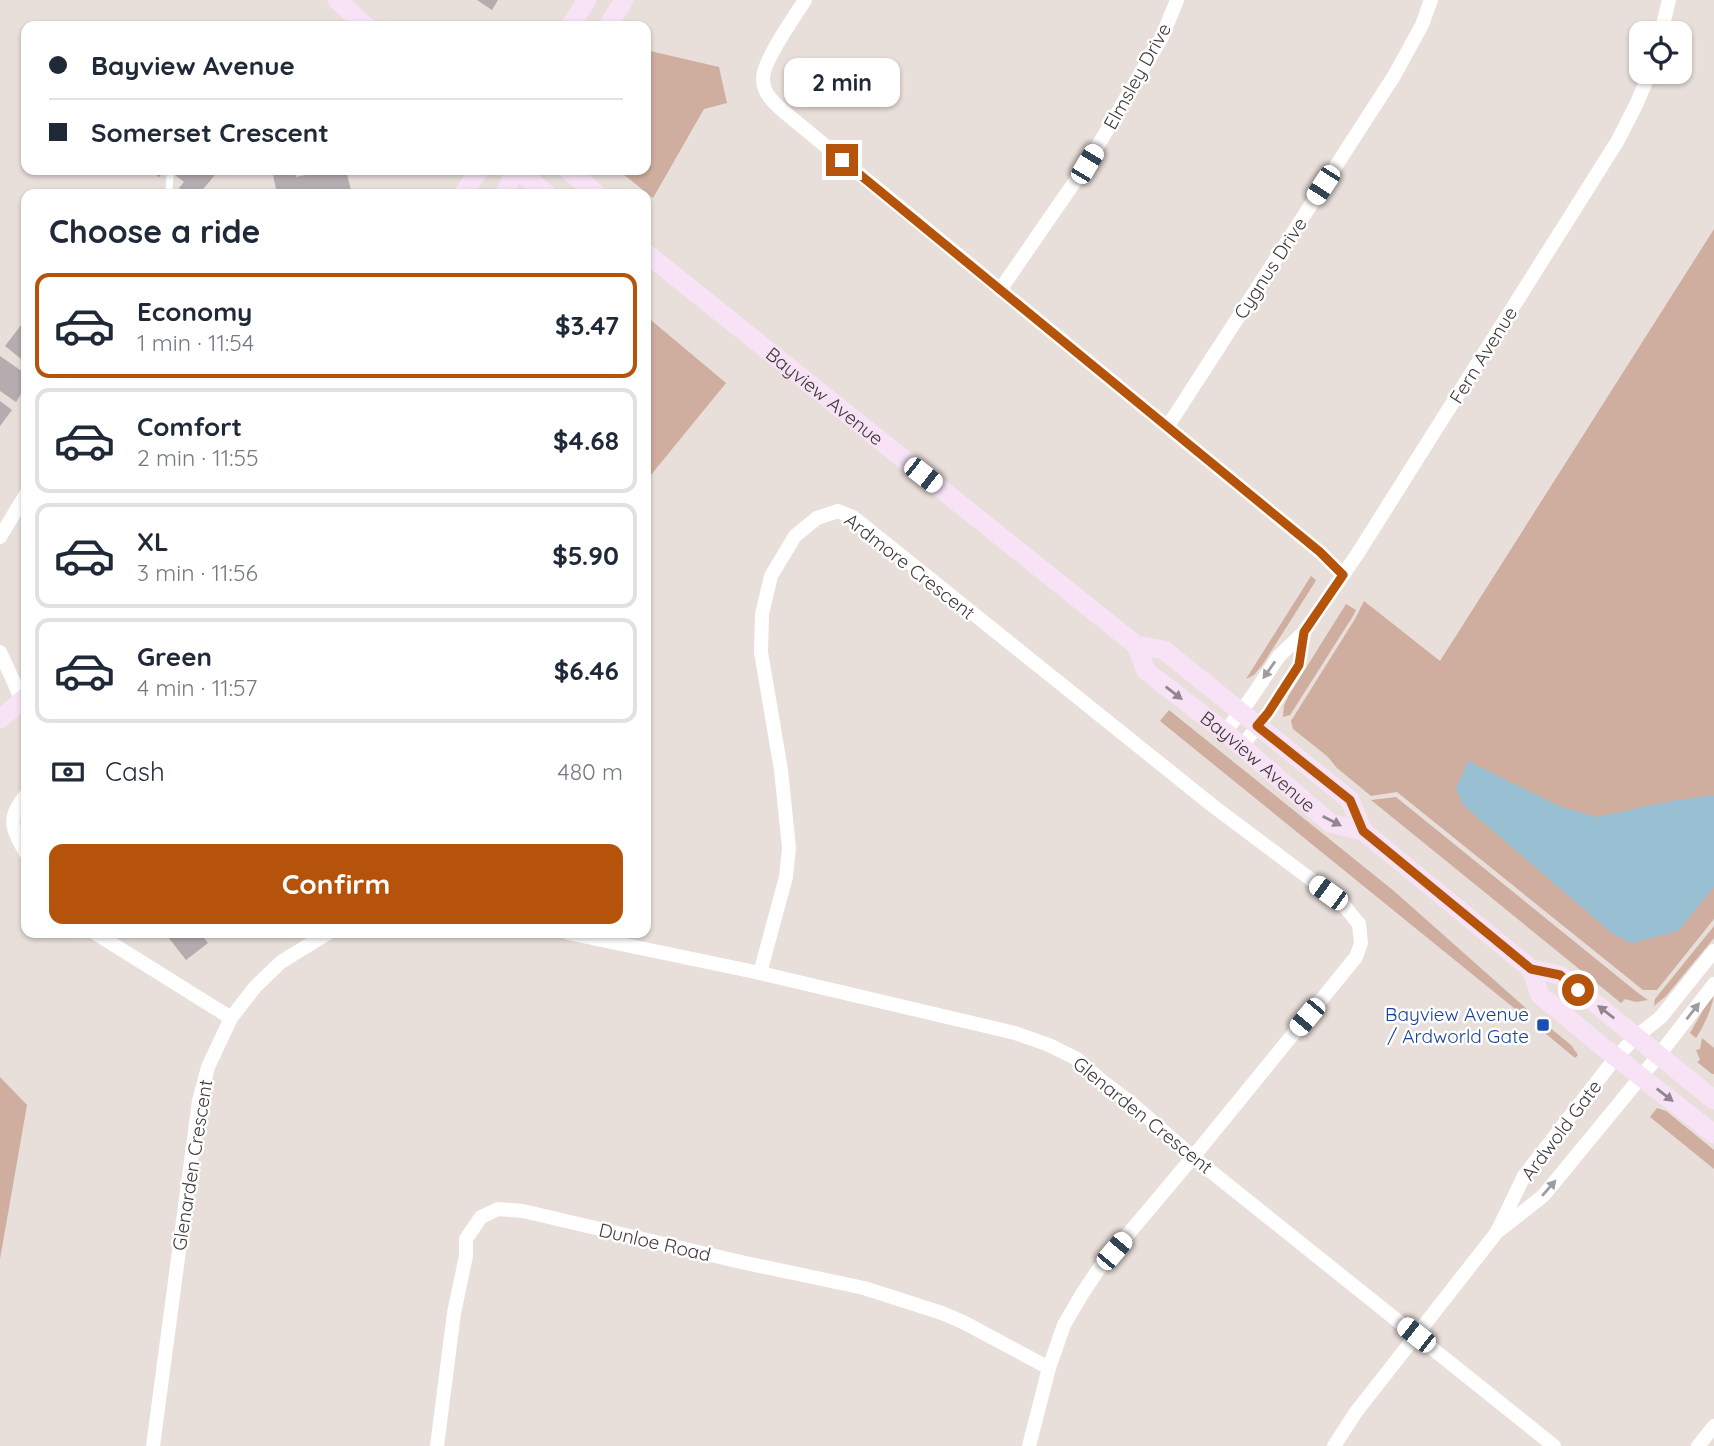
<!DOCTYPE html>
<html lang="en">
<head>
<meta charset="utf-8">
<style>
	:root { --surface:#fff; --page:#f6f6f7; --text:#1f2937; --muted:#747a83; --line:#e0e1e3; --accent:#b45309 }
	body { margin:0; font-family:Quicksand,sans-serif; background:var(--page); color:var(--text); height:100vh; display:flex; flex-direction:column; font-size:26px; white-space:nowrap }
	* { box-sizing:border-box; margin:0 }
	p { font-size:23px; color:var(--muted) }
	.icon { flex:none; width:38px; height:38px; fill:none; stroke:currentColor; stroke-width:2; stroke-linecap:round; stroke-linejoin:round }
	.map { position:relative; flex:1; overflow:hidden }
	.side { position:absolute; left:21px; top:189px; width:630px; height:749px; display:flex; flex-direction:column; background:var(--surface); border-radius:14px; box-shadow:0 2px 5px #0004 }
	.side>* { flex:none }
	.hud { position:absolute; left:21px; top:21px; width:630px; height:154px; border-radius:14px; box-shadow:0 2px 5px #0004; display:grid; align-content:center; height:154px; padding:0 28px; background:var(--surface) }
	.buttons { position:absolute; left:1629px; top:21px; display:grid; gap:14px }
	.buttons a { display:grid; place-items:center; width:63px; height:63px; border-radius:14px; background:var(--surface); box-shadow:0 2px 5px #0004; font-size:35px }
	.end { position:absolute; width:32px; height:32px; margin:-16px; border:9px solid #b45309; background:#fff; box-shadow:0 0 0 4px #fff }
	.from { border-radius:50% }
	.bubble { position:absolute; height:49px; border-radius:14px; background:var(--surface); box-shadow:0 2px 5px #0004; font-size:23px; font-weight:700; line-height:49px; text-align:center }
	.car { position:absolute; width:21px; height:42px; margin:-21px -10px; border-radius:9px; box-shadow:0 0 5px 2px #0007; background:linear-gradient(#fff 24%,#345 0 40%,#fff 0 76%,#345 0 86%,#fff 0) }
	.hud b { display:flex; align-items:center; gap:24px; height:66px; font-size:26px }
	.hud b+b { border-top:2px solid var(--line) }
	.hud i { width:18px; height:18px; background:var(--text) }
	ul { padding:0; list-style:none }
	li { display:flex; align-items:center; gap:21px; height:105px; margin:0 14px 10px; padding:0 14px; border:4px solid var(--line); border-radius:14px }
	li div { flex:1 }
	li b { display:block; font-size:26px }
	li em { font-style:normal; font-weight:700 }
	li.active { border-color:var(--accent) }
	li>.icon { width:63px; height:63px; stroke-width:1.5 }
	h2 { padding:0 28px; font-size:32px; line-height:84px }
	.pay { display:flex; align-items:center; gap:18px; height:77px; padding:0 28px; font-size:26px }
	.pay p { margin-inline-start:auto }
	.cta { display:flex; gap:14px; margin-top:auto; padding:14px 28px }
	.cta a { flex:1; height:80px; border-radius:14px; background:var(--accent); color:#fff; font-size:28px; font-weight:700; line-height:80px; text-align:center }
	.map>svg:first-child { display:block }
	.green { fill:#cfaea0 }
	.water { fill:#98bfd2 }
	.building { fill:#b5acaf }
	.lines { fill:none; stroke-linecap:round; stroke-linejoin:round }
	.service { stroke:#fff; stroke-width:7 }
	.minor { stroke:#fff; stroke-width:14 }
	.secondary { stroke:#f8e3f6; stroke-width:19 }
	.oneway { fill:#9e9c9c }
	.oneway2 { fill:#92868e }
	.route { stroke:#b45309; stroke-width:9 }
	.transit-dot { fill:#1a4fb4; stroke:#fff; stroke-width:2.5 }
	.labels { text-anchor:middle; stroke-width:5; stroke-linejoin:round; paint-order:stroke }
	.street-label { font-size:19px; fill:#3e3a39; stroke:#fff }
	.transit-label { font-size:19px; fill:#164399; stroke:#fff; text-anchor:end }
</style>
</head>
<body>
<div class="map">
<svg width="1714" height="1446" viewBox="0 0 1714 1446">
	<rect width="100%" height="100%" fill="#e8deda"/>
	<!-- green -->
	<g class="green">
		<path d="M646,50L719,67L727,103L704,109L653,198L618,170H646Z"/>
		<path d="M1714,229V919L1657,990H1643L1397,792L1371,796L1337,768L1327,756L1293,729L1291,721L1355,619L1364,601L1440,661Z"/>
		<path d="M646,316L726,383L646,481Z"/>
		<path d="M1311,576L1316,580L1315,582L1263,664L1254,675L1246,679Z"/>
		<path d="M1346,604L1356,610L1353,616L1292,712L1290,715L1283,717L1284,705L1289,695Z"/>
		<path d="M1169,710L1394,891L1529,1011L1525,1017L1160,721Z"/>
		<path d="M1396,797L1638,993L1648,1000L1636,1002L1625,999L1621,1003L1371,800Z"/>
		<path d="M1714,926V938L1666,996L1654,1006L1655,999Z"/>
		<path d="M1714,991C1714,1005 1704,1026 1696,1038L1690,1033Z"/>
		<path d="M1549,1027L1571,1045L1578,1055L1575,1058L1545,1033Z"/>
		<path d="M1702,1038L1714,1048V1074H1712L1697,1062L1700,1060L1696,1050L1700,1049Z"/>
		<path d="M0,1077L27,1105L0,1259Z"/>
		<path d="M1657,1108L1666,1111L1714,1150V1169L1650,1117Z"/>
	</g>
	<!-- water -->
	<path class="water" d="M1468,761L1561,807L1597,817L1671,801L1714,795V887L1678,931L1632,943L1614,935L1464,806L1456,788Z"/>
	<!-- building -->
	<g class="building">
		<path d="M477,0H498L492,10Z"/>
		<path d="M149,170H165L159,177Z"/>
		<path d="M180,170H219L199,194H187L179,188L184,182L175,175Z"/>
		<path d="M272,170H295L296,177L320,172L319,170H346L352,194H277Z"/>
		<path d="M22,324L26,328V363L5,346Z"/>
		<path d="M0,356L26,374V386L16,402L0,391Z"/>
		<path d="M0,401L12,410L0,426Z"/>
		<path d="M165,933H211L204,938L208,943L186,960Z"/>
	</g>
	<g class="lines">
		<!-- service -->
		<path class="service" d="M171,194L169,192L170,175L175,170"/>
		<!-- minor -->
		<g class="minor">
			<path d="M805,0C795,16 762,62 763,79C763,93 773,102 783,111L1320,552L1343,575"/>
			<path d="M1661,33L1669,0"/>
			<path d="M1000,290L1087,164L1162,37L1177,0"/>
			<path d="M1168,426L1394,76L1422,25L1431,0"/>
			<path d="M0,537L26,494"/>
			<path d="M0,652L22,700"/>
			<path d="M1225,732L1251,698L1279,656L1304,632L1358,553L1617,142L1636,105L1650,72"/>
			<path d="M1241,747L1268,713L1299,665L1304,632"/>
			<path d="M26,795C6,818 12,829 26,853"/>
			<path d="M95,933L231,1018"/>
			<path d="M568,933L760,973L1015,1033L1049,1045L1077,1059L1102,1081L1130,1102L1193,1157L1554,1446"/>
			<path d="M760,973L786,877L789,848L781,770L761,652L762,614L771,576L795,536L817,518L838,511L853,517L1213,806L1341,902L1359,924L1361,943L1356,957L1193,1157L1098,1270L1082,1294L1064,1325L1049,1368L1029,1446"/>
			<path d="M1501,1229L1543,1196L1659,1055L1714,984"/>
			<path d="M153,1446L199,1101L208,1067L231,1018L255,987L281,962L328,933"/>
			<path d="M437,1446L454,1313L466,1256V1239L481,1217L498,1209L523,1211L741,1262L864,1288L942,1313L963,1322L1049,1368"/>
			<path d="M1334,1446L1356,1412L1497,1232L1524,1176L1616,1057L1636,1037L1661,1017L1714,951"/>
			<path d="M1698,1446L1714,1426"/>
		</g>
		<!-- secondary -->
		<g class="secondary">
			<path d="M337,0L366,26"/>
			<path d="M570,26L587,0"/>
			<path d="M608,26L624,0"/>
			<path d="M517,170L547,194"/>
			<path d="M568,170L597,194"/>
			<path d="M463,194L479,170"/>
			<path d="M505,194L515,170"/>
			<path id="s1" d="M646,253L1136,645L1164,650L1350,800L1363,831"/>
			<path id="s2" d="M1136,645L1146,671L1225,732L1330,823L1363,831L1531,969L1560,975L1714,1100"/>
			<path d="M0,719L26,697"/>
			<path d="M1531,969L1540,995L1598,1043L1714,1134"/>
		</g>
	</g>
	<!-- one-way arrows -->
	<defs><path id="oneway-solid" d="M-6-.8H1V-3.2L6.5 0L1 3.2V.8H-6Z" transform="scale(1.75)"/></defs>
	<g class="oneway">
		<use href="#oneway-solid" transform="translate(1269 670) rotate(125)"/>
		<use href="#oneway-solid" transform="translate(1693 1011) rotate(-52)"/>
		<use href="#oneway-solid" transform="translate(1549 1188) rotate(-49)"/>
	</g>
	<g class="oneway2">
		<use href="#oneway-solid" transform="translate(1174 693) rotate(38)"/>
		<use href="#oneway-solid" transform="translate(1332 821) rotate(27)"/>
		<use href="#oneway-solid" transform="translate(1606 1012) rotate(-142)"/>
		<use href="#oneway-solid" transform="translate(1665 1095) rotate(38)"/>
	</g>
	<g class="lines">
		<!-- route -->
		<path class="route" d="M842,160L1320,552L1343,575L1304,632L1299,665L1268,713L1257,726L1350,800L1363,831L1531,969L1560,975L1578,990"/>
	</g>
	<!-- markers -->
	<rect class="transit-dot" x="1536" y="1018" width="14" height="14" rx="3.5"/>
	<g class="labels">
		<!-- street labels -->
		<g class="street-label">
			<text transform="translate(1137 76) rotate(-61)" y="7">Elmsley Drive</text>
			<text transform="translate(1270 268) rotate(-57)" y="7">Cygnus Drive</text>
			<text transform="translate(1483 355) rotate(-58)" y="7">Fern Avenue</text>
			<text dy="7" stroke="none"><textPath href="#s1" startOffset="229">Bayview Avenue</textPath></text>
			<text transform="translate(910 566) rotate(38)" y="7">Ardmore Crescent</text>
			<text dy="7" stroke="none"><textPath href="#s2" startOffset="172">Bayview Avenue</textPath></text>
			<text transform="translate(1143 1115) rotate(39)" y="7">Glenarden Crescent</text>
			<text transform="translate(1561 1130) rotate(-53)" y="7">Ardwold Gate</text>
			<text transform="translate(192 1165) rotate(-81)" y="7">Glenarden Crescent</text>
			<text transform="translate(655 1242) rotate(13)" y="7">Dunloe Road</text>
		</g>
		<!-- transit labels -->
		<g class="transit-label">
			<text x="1529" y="1021">Bayview Avenue<tspan x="1529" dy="22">/ Ardworld Gate</tspan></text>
		</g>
	</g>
</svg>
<div class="buttons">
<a><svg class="icon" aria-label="locate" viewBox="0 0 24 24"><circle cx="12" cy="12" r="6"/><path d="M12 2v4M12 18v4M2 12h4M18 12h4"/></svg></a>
</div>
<i class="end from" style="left:1578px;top:990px"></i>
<i class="end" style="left:842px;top:160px"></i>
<div class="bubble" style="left:784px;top:58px;width:116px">2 min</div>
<i class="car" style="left:1087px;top:164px;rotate:31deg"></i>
<i class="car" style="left:1323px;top:185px;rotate:213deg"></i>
<i class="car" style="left:923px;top:475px;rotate:128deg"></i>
<i class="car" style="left:1328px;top:893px;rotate:306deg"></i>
<i class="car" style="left:1307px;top:1017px;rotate:220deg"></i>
<i class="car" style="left:1114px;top:1251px;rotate:40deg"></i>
<i class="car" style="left:1416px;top:1335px;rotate:308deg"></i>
<div class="hud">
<b><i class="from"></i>Bayview Avenue</b>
<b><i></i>Somerset Crescent</b>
</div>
<section class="side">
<h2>Choose a ride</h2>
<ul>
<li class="active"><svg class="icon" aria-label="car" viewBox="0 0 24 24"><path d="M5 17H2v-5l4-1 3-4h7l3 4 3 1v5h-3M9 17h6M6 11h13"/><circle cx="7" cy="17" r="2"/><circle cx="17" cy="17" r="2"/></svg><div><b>Economy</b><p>1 min · 11:54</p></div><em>$3.47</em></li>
<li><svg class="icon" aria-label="car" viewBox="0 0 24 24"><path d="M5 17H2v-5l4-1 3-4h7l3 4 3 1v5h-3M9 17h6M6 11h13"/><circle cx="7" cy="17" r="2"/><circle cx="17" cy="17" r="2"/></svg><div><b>Comfort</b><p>2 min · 11:55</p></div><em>$4.68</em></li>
<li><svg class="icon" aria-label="car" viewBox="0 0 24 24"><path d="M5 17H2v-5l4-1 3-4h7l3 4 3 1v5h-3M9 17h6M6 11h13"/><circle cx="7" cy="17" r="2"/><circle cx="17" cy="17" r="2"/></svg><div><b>XL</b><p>3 min · 11:56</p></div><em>$5.90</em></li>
<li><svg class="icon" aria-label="car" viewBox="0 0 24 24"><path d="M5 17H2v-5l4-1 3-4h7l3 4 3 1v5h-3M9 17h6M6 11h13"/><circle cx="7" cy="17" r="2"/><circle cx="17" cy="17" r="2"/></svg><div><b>Green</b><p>4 min · 11:57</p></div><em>$6.46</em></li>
</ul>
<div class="pay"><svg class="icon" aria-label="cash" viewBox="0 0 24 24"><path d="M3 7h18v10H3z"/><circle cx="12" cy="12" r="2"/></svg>Cash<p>480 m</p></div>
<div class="cta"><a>Confirm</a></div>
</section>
</div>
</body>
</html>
